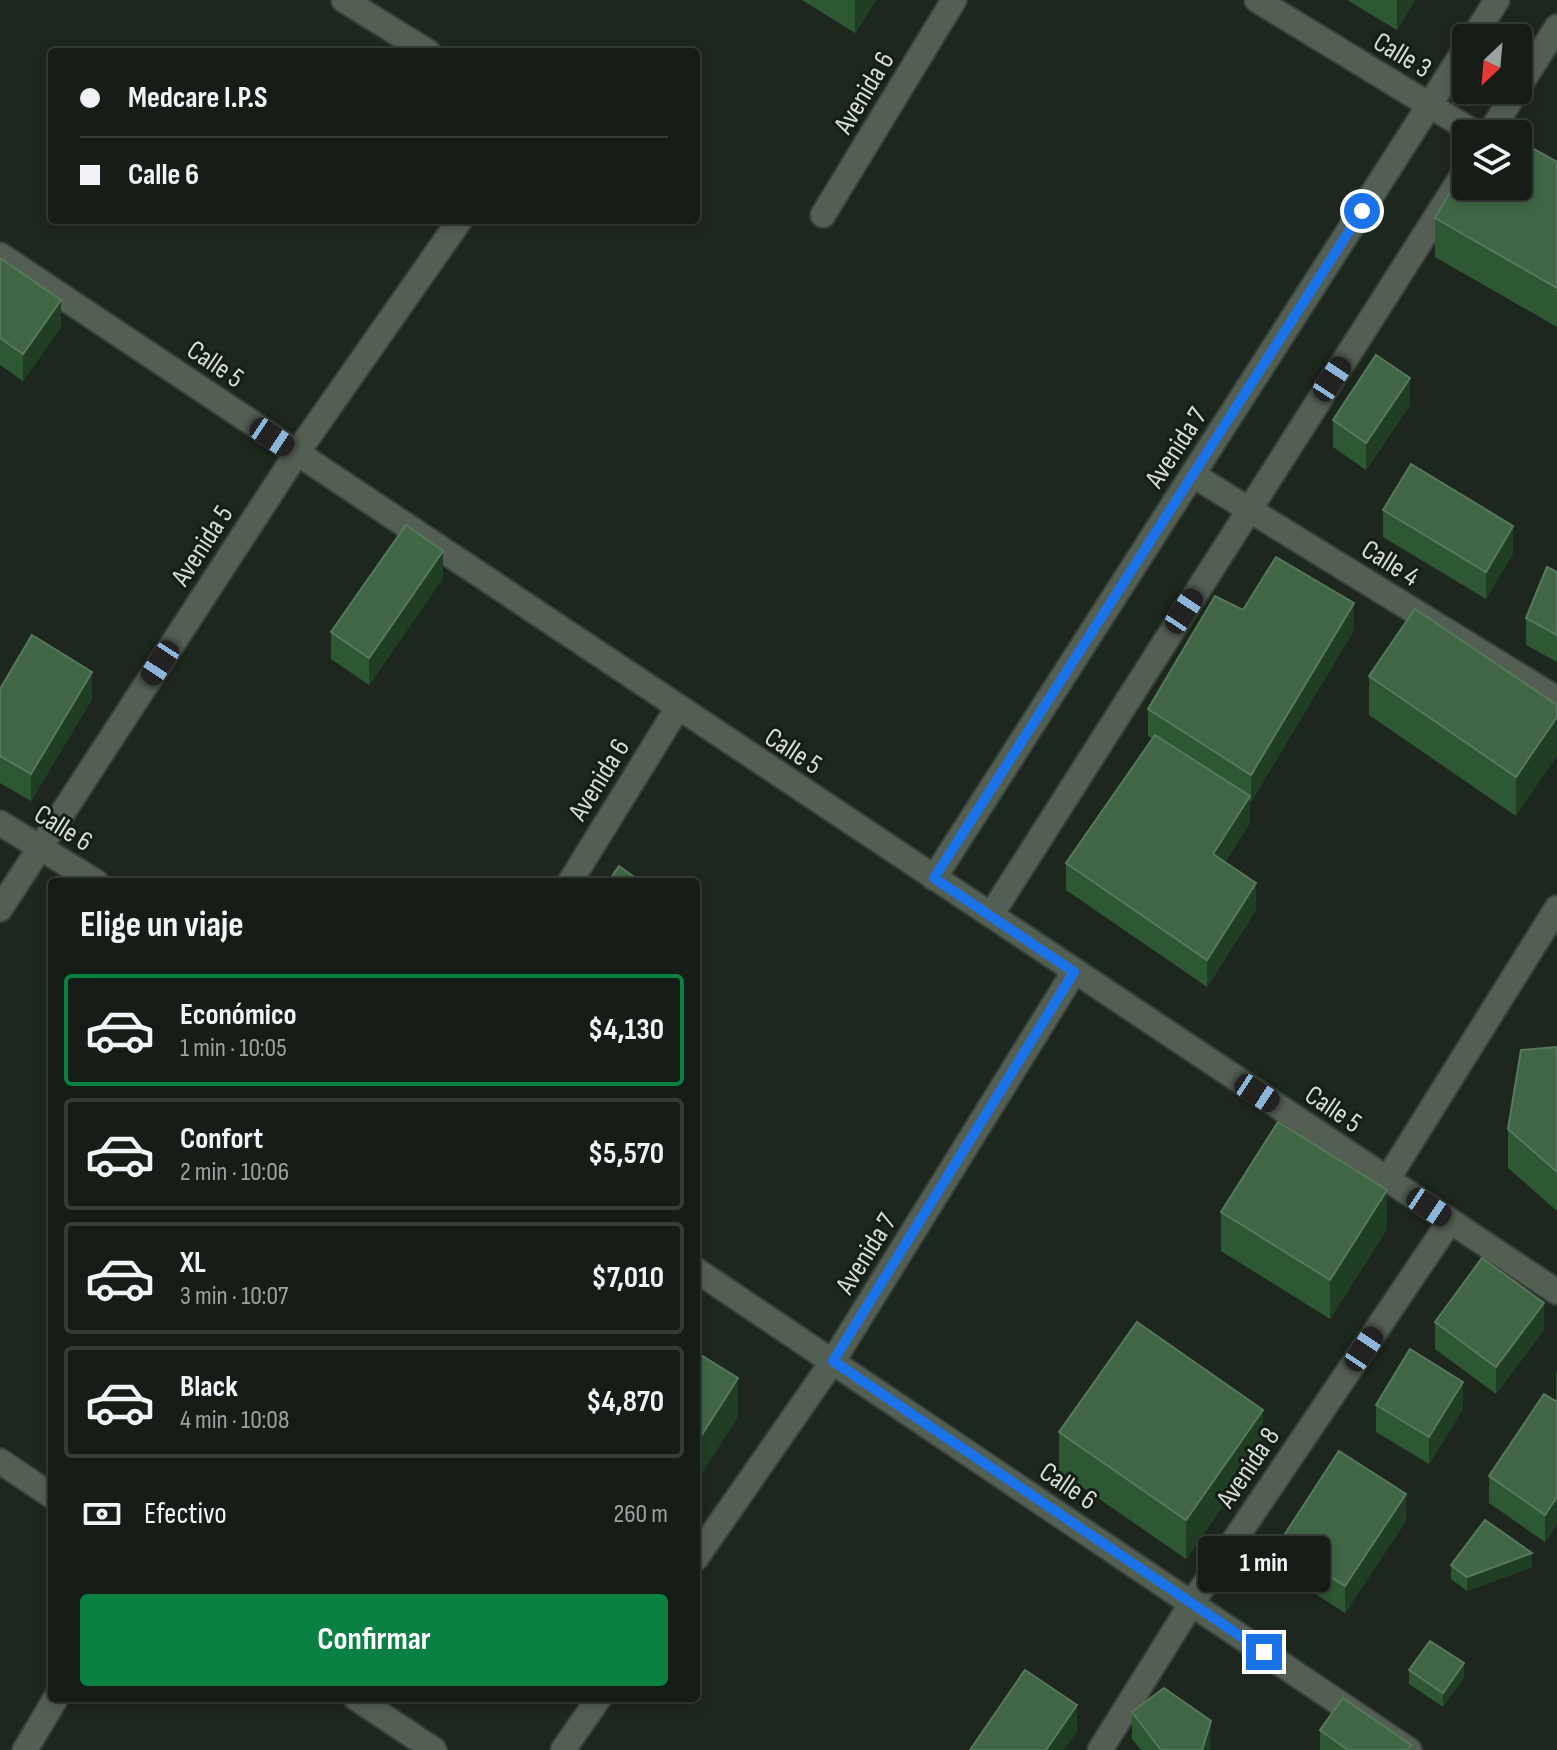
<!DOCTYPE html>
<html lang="es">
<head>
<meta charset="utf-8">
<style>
	:root { --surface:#161d16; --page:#1f261f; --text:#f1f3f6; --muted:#9ea2a1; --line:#353b35; --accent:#0b8043 }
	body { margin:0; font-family:"Sofia Sans Condensed",sans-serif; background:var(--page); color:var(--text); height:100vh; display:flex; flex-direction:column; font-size:30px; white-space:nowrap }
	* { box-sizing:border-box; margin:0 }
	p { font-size:26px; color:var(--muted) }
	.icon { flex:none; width:44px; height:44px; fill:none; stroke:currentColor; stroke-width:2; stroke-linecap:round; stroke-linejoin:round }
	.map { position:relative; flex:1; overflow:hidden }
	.panel { position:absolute; left:48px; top:878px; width:652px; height:824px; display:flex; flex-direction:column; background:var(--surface); border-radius:8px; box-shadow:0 4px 12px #0003,0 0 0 2px var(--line) }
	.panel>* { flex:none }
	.banner { position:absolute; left:48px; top:48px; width:652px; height:176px; border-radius:8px; box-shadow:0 4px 12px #0003,0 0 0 2px var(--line); display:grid; align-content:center; height:176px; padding:0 32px; background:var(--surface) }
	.needle { width:52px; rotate:206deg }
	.controls { position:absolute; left:1452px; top:24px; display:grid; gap:16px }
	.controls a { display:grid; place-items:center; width:80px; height:80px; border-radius:8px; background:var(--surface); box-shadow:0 4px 12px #0003,0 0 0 2px var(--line); font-size:40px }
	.end { position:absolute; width:36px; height:36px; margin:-18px; border:10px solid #1a73e8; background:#fff; box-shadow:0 0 0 4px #fff }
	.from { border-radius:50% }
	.bubble { position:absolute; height:56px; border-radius:8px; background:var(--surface); box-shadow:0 4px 12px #0003,0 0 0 2px var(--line); font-size:26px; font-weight:700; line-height:56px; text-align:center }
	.car { position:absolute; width:24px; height:48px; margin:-24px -12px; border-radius:10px; box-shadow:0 0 6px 2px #0007; background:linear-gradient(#222 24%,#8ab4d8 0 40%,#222 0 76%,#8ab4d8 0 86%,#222 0) }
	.banner b { display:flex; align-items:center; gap:28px; height:76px; font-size:30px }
	.banner b+b { border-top:2px solid var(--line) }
	.banner i { width:20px; height:20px; background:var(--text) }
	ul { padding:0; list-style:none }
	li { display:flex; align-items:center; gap:24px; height:112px; margin:0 16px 12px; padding:0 16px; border:4px solid var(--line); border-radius:8px }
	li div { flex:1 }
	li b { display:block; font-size:30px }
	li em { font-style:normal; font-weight:700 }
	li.active { border-color:var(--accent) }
	li>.icon { width:72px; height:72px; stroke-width:1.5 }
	h2 { padding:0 32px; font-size:36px; line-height:96px }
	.pay { display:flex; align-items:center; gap:20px; height:88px; padding:0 32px; font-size:30px }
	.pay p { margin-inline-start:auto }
	.cta { display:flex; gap:16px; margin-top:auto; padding:16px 32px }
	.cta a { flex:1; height:92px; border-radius:8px; background:var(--accent); color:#fff; font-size:32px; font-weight:700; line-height:92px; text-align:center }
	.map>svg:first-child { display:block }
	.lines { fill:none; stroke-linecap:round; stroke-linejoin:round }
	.minor-casing { stroke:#394139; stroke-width:28 }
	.minor { stroke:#545f54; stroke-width:24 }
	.wall { fill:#2e5833 }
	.shaded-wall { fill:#203e23 }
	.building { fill:#406645; stroke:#57795c; stroke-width:2 }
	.route { stroke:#1a73e8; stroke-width:10 }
	.labels { text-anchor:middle; stroke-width:6; stroke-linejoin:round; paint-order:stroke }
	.street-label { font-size:28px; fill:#d6dcd6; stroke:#141e15 }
</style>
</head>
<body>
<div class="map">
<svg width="1557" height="1750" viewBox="0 0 1557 1750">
	<rect width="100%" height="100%" fill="#1e271e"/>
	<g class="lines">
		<defs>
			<g id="minor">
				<path d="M344,0L428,52"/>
				<path d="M1257,0L1477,134"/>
				<path d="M1473,38L1497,0"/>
				<path d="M1518,88L1557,27"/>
				<path d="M1489,134L1517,90"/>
				<path d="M823,215L954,0"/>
				<path d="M0,255L1557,1292"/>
				<path d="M1193,475L1557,699"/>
				<path d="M0,823L96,882"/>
				<path d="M934,878L1466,48"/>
				<path d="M570,882L677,709"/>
				<path d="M0,909L297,453L460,220"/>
				<path d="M991,915L1466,170"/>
				<path d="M1387,1180L1557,908"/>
				<path d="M696,1270L1409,1750"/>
				<path d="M0,1461L52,1496"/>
				<path d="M696,1558L833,1361L1074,972"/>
				<path d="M356,1698L434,1750"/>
				<path d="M25,1750L56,1698"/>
				<path d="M563,1750L599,1698"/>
				<path d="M1100,1750L1192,1603L1450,1221"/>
			</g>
		</defs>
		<!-- minor casing -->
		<use href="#minor" class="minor-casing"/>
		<!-- minor -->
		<use href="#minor" class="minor"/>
	</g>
	<!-- wall -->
	<g class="wall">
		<path d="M802,0H876L855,33Z"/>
		<path d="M1347,0H1415L1397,30Z"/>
		<path d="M1557,162V327L1435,257V218Z"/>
		<path d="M0,258L61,327L23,381L0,365Z"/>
		<path d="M1410,405L1366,470L1333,447V420Z"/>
		<path d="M1383,510L1513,553L1486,599L1383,537Z"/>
		<path d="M1557,572V662L1526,645V618Z"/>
		<path d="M443,578L369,685L331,659V632Z"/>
		<path d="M1243,610L1354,630L1251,802L1250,801V823L1225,862L1256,910L1207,987L1066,890V863L1153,739L1148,736V709Z"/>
		<path d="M1369,676L1557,705L1516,816L1369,715Z"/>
		<path d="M0,689L92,699L31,801L0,783Z"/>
		<path d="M1557,1047V1211L1508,1168V1129Z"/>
		<path d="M1221,1212L1387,1229L1330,1319L1221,1251Z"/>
		<path d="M1435,1322L1544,1330L1496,1394L1435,1349Z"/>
		<path d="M1557,1371V1401L1556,1400V1373Z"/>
		<path d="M1557,1402V1524L1545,1542L1489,1503V1476Z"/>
		<path d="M1376,1405L1463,1409L1429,1464L1376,1432Z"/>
		<path d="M1059,1432L1263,1449L1186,1559L1059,1471Z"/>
		<path d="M1406,1521L1345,1613L1279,1570V1543Z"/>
		<path d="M1451,1565L1532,1567L1467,1591L1451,1579Z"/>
		<path d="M1409,1670L1464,1677L1443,1707L1409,1684Z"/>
		<path d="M1132,1712L1211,1748L1210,1750H1141L1132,1739Z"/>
		<path d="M1320,1730L1411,1750H1320Z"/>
	</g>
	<!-- shaded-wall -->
	<g class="shaded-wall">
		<path d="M855,0H876L855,33Z"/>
		<path d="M1397,0H1415L1397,30Z"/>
		<path d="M61,300V327L23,381V354Z"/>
		<path d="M1410,378V405L1366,470V443Z"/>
		<path d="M1513,526V553L1486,599V572Z"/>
		<path d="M443,551V578L369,685V658Z"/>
		<path d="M1354,603V630L1251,802V775Z"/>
		<path d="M92,672V699L31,801V774Z"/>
		<path d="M1557,717V756L1516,816V777Z"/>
		<path d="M1250,796V823L1213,881V854Z"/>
		<path d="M1256,883V910L1207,987V960Z"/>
		<path d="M1387,1190V1229L1330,1319V1280Z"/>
		<path d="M1544,1303V1330L1496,1394V1367Z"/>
		<path d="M738,1378V1417L696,1483V1444Z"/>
		<path d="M1463,1382V1409L1429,1464V1437Z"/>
		<path d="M1263,1410V1449L1186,1559V1520Z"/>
		<path d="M1406,1494V1521L1345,1613V1586Z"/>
		<path d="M1557,1497V1524L1545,1542V1515Z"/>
		<path d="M1532,1553V1567L1467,1591V1577Z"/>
		<path d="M1464,1663V1677L1443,1707V1693Z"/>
		<path d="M1077,1705V1732L1064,1750H1046Z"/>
		<path d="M1211,1721L1210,1750H1202Z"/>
	</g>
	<!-- building -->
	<g class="building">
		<path d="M1489,124L1507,134H1484Z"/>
		<path d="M1518,140L1557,162V288L1435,218L1466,165V186H1518Z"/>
		<path d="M0,258L61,300L23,354L0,338Z"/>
		<path d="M1376,355L1410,378L1366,443L1333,420Z"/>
		<path d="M1411,464L1513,526L1486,572L1383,510Z"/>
		<path d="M406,525L443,551L369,658L331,632Z"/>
		<path d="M1276,557L1354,603L1251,775L1148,709L1215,596L1243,610Z"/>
		<path d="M1547,567L1557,572V635L1526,618Z"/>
		<path d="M1415,609L1557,705V717L1516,777L1369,676Z"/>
		<path d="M32,635L92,672L31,774L0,756V689Z"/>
		<path d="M1155,735L1250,796L1213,854L1256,883L1207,960L1066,863Z"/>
		<path d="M619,866L641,882H608Z"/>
		<path d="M1557,1047V1172L1508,1129L1521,1050Z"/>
		<path d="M1278,1122L1387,1190L1330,1280L1221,1212Z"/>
		<path d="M1482,1258L1544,1303L1496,1367L1435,1322Z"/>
		<path d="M1137,1322L1263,1410L1186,1520L1059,1432Z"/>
		<path d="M1410,1349L1463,1382L1429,1437L1376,1405Z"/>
		<path d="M696,1352L738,1378L696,1444Z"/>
		<path d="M1544,1394L1557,1402V1497L1545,1515L1489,1476Z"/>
		<path d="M1339,1451L1406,1494L1345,1586L1279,1543Z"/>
		<path d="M1485,1520L1532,1553L1467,1577L1451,1565Z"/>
		<path d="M1430,1641L1464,1663L1443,1693L1409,1670Z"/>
		<path d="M1025,1670L1077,1705L1046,1750H970Z"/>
		<path d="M1164,1688L1211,1721L1202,1750H1161L1132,1712Z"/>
		<path d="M1343,1698L1411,1745L1407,1750H1348L1320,1730Z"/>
	</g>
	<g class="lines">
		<!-- route -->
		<path class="route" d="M1264,1652L833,1361L1074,972L934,878L1362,211"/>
	</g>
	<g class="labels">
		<!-- street labels -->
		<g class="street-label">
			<text transform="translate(1403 54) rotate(31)" y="10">Calle 3</text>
			<text transform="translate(863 92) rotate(-59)" y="10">Avenida 6</text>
			<text transform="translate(216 363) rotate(34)" y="10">Calle 5</text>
			<text transform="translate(1175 447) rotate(-57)" y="10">Avenida 7</text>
			<text transform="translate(201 545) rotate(-57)" y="10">Avenida 5</text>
			<text transform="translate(1391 562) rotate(32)" y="10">Calle 4</text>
			<text transform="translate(794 750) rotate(33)" y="10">Calle 5</text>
			<text transform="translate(598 779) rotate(-58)" y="10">Avenida 6</text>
			<text transform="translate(64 827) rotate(32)" y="10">Calle 6</text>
			<text transform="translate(1334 1108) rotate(34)" y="10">Calle 5</text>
			<text transform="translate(865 1253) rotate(-58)" y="10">Avenida 7</text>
			<text transform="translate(1247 1467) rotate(-56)" y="10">Avenida 8</text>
			<text transform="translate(1069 1485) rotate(34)" y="10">Calle 6</text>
		</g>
	</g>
</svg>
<div class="controls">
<a><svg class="needle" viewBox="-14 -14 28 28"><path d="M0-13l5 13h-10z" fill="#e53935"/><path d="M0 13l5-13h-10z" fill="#9ea2a1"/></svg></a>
<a><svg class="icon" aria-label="layers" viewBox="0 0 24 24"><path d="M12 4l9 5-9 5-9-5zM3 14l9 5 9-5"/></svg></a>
</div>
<i class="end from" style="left:1362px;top:211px"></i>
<i class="end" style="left:1264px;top:1652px"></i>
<div class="bubble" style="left:1198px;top:1536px;width:132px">1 min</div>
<i class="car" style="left:1332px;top:379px;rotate:33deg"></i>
<i class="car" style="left:272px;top:437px;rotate:124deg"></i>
<i class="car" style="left:1184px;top:611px;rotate:33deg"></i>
<i class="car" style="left:160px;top:663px;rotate:213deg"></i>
<i class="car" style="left:1257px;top:1093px;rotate:123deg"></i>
<i class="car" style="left:1429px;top:1207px;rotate:124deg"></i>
<i class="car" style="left:1364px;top:1349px;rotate:34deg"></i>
<div class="banner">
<b><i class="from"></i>Medcare I.P.S</b>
<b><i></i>Calle 6</b>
</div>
<section class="panel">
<h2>Elige un viaje</h2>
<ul>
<li class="active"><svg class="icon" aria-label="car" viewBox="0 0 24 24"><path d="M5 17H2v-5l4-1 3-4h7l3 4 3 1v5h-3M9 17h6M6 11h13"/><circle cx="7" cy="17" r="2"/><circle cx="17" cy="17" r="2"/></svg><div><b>Económico</b><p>1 min · 10:05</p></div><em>$4,130</em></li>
<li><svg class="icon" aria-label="car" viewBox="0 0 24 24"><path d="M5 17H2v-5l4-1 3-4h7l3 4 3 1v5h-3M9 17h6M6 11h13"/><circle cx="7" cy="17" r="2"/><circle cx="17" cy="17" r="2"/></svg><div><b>Confort</b><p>2 min · 10:06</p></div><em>$5,570</em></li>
<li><svg class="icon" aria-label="car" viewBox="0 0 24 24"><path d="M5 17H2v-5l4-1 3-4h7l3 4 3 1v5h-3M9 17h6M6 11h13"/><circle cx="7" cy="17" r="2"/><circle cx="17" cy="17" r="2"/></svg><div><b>XL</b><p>3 min · 10:07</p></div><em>$7,010</em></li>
<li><svg class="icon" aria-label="car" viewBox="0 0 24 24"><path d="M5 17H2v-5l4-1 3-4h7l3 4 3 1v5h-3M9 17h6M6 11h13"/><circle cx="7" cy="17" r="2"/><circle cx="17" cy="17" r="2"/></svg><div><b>Black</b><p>4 min · 10:08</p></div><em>$4,870</em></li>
</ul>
<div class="pay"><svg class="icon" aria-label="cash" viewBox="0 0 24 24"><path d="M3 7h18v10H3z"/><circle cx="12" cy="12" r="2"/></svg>Efectivo<p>260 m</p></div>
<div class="cta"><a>Confirmar</a></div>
</section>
</div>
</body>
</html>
